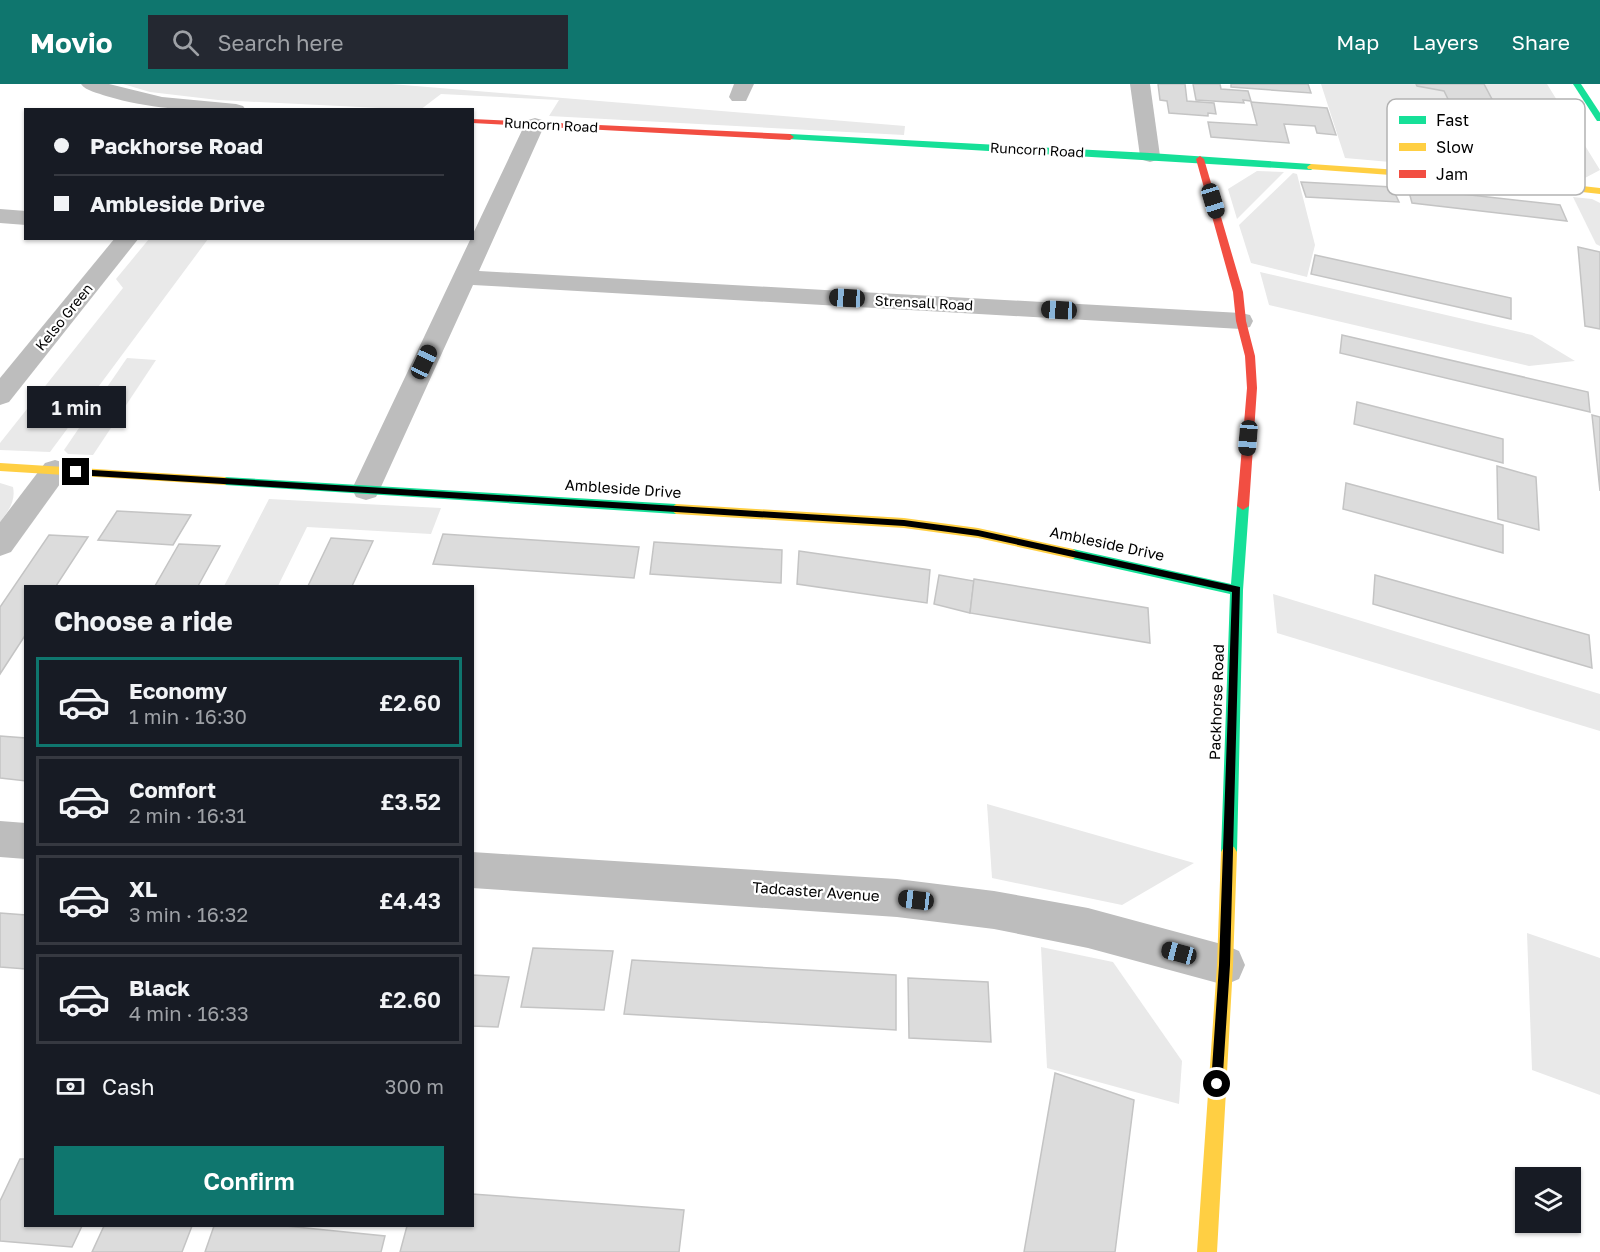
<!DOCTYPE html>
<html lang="en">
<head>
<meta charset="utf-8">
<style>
	:root { --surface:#171b24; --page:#242831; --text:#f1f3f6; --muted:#9ea1a6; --line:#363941; --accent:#0f766e }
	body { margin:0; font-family:"Golos Text",sans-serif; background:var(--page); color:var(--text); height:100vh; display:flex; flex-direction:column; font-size:22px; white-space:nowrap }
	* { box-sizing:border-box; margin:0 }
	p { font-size:20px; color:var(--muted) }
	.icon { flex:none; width:33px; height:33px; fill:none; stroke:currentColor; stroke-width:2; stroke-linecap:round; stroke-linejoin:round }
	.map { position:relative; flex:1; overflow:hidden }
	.sheet { position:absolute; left:24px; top:501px; width:450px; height:642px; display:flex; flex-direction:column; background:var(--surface); border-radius:0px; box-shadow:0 2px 4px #0004 }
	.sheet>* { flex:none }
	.top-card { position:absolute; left:24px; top:24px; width:450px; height:132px; border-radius:0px; box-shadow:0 2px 4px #0004; display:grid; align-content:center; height:132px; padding:0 30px; background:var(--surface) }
	.fabs { position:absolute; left:1515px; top:1083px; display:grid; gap:12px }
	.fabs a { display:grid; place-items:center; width:66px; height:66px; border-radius:0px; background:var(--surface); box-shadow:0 2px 4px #0004; font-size:30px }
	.end { position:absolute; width:27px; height:27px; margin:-14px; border:8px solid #000; background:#fff; box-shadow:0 0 0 3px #fff }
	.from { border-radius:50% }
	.bubble { position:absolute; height:42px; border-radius:0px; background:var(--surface); box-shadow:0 2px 4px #0004; font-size:20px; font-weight:600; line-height:42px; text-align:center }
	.car { position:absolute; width:18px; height:36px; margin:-18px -9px; border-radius:8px; box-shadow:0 0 4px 2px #0007; background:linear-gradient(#222 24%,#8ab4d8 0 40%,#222 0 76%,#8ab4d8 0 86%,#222 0) }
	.top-card b { display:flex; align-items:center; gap:21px; height:57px; font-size:22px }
	.top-card b+b { border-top:2px solid var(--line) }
	.top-card i { width:15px; height:15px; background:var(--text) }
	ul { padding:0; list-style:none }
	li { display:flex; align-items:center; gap:18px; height:90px; margin:0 12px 9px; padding:0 18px; border:3px solid var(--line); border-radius:0px }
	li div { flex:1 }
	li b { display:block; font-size:22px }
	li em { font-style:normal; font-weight:600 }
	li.current { border-color:var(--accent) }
	li>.icon { width:54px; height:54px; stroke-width:1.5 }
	h2 { padding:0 30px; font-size:27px; line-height:72px }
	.pay { display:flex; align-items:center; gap:15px; height:66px; padding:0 30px; font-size:22px }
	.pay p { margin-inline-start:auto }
	.action { display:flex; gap:12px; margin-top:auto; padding:12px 30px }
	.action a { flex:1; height:69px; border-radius:0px; background:var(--accent); color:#fff; font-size:24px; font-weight:600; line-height:69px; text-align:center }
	header { display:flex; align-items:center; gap:36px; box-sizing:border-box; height:84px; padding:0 30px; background:var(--accent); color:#fff }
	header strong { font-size:28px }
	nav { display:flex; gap:33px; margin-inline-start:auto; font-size:21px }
	.search { width:420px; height:54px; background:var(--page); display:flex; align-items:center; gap:15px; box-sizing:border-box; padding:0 21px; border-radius:0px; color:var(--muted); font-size:22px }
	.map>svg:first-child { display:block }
	.green { fill:#e9e9e9 }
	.building { fill:#dcdcdc; stroke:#c4c4c4; stroke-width:1.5 }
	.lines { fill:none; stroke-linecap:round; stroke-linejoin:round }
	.street { fill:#bdbdbd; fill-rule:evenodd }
	.fast { fill:#16e098; fill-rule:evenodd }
	.slow { fill:#ffcf43; fill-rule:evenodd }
	.jam { fill:#f24e42; fill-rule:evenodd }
	.route { fill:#000 }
	.labels { text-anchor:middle; stroke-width:4.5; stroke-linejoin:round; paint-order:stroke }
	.far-street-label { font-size:14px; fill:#000; stroke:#fff }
	.street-label { font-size:15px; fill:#000; stroke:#fff }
	.key { fill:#fff; stroke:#b2b2b2; stroke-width:1.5 }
	.key-label { font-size:16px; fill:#000 }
</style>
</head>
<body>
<header>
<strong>Movio</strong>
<div class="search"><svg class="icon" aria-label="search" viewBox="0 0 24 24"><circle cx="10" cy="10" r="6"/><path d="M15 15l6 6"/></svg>Search here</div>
<nav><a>Map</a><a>Layers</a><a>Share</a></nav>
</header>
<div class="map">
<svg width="1600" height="1168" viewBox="0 0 1600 1168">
	<rect width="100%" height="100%" fill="#fff"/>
	<!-- green -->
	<g class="green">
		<path d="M123,0H391L905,42L904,51L549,32L559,16L441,10L420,26L218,16L150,8Z"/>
		<path d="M1321,0H1416L1417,2L1444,7L1449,17L1494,21L1484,0H1547L1600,86L1583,95L1345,74Z"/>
		<path d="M1257,87L1284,88L1237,135L1228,105Z"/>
		<path d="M1293,89L1297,90L1315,161L1307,193L1251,179L1239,141Z"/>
		<path d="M1573,113L1592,115L1600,119V162L1596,160Z"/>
		<path d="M149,155H208L50,368L0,366V359L123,204L116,195Z"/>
		<path d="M1260,188L1532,251L1575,277L1529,282L1269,221Z"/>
		<path d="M127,274L156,276L93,371L68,370L64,366Z"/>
		<path d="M0,399L13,403C16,418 8,427 0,438Z"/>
		<path d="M269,415L441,424L431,450L307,443L278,502H224Z"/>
		<path d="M1273,510L1600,610V647L1277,549Z"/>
		<path d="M987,720L1194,779L1122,821L992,794Z"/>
		<path d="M1527,849L1600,874V1011L1532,986Z"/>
		<path d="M1041,863L1113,878L1182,977L1179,1020L1047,984Z"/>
	</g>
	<!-- building -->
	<g class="building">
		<path d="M1158,0H1185L1187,17L1214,19L1216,30L1208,29V32L1169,29L1167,17L1160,16Z"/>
		<path d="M1193,0H1220L1221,5L1248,7L1251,17L1243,16L1244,19L1196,16Z"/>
		<path d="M1231,0H1308L1311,9L1231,3Z"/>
		<path d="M1416,0H1484L1495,21L1449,17L1444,7L1417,2Z"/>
		<path d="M1251,18L1327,24L1336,51L1317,49L1315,42L1284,40L1289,59L1211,53L1208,38L1257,41Z"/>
		<path d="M1301,98L1392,103L1399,118L1306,113Z"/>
		<path d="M1408,104L1560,121L1567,137L1412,119Z"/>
		<path d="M1578,163L1600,168V245L1585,242Z"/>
		<path d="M1315,171L1511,214V235L1311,190Z"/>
		<path d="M1342,251L1588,308L1590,328L1340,269Z"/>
		<path d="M1357,318L1503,355V379L1354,340Z"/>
		<path d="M1592,331L1600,333V407Z"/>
		<path d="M1497,382L1536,393L1539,446L1498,435Z"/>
		<path d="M1346,399L1503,441V469L1343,425Z"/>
		<path d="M117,427L191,431L173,461L98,456Z"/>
		<path d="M443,450L639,463L634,494L433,480Z"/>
		<path d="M49,451L88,453L56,502H26V550L0,590V523Z"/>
		<path d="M331,454L373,457L352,502H308Z"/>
		<path d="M654,458L782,466L781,499L650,490Z"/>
		<path d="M179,460L220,462L198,502H155Z"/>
		<path d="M799,467L930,486L927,519L797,500Z"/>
		<path d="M939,491L974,497L970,529L934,520Z"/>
		<path d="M1375,491L1589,551L1592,584L1373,520Z"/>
		<path d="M974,495L1148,524L1150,559L970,529Z"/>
		<path d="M0,652L26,654V697L0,694Z"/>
		<path d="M0,829L26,831V885L0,883Z"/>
		<path d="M533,864L613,867L604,926L521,923Z"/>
		<path d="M632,876L896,891V946L624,930Z"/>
		<path d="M472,891L509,893L498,943L472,942Z"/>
		<path d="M908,894L988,898L991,958L909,954Z"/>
		<path d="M1055,989L1134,1016L1115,1168H1024Z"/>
		<path d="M20,1075H26V1142H82L72,1163L0,1157V1117Z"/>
		<path d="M472,1110L684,1126L679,1168H400L407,1142H472Z"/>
		<path d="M104,1142H192L182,1168H92Z"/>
		<path d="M214,1142H286L385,1152L381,1168H205Z"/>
	</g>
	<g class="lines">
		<!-- street -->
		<g class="street">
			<path d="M81,0H109L162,13L236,20L243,22L246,26C194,26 157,27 106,12C98,9 86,7 81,0Z"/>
			<path d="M734,0H754L746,17H732L729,13Z"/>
			<path d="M1130,0H1150L1160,72L1157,76L1150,78L1143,76L1140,72Z"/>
			<path d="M535,34L542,36L545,40L479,187L1241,229L1250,231L1253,237L1250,243L1241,245L473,201L380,405L376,413L366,416L356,413L352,405L525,40L528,36Z"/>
			<path d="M0,125L26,127V141L0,139Z"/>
			<path d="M115,154H139L9,318L0,321V294Z"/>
			<path d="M55,376L65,379L69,386L65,393L11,468L0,472V438L45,379Z"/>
			<path d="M0,737L26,739V775L0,773Z"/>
			<path d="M472,768L897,795L994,807L1088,824L1225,861L1239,867L1245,881L1239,895L1225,901L1088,864L994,845L897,833L472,804Z"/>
		</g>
		<!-- fast -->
		<g class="fast">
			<path d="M1573,0H1581L1600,29V37H1597Z"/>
			<path d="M790,50L1150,69L1311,80L1315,83L1311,86L787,55V51Z"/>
			<path d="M225,393L676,420L682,425L676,430L225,401L219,397Z"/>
			<path d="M1243,418L1249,422L1243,506L1237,768L1234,773L1229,775L1224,773L1221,768L1230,510L1073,475L1067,470L1073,465L1231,500L1237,422Z"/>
		</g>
		<!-- slow -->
		<g class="slow">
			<path d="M1311,80L1501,93L1600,104V110L1501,99L1308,85L1307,83Z"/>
			<path d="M0,379L225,393L231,397L225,401L0,387Z"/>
			<path d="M676,420L904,434L978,444L1073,465L1079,470L1073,475L978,454L904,444L676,430L670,425Z"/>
			<path d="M1229,761L1234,763L1237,768L1233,881L1217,1168H1197L1217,881L1221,768L1224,763Z"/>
		</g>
		<!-- jam -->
		<g class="jam">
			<path d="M472,35L790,50L794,53L790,56L472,39Z"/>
			<path d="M1200,72L1204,75L1243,208L1246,237L1255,272L1257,304L1249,422L1243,426L1237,422L1247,304L1245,272L1236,237L1233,208L1196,75Z"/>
		</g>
	</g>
	<!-- route -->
	<path class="route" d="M76,385L904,436L978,446L1240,503L1230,881L1222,1005L1217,1007L1213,1005L1211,1000L1219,881L1232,508L978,452L904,442L76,391L72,388Z"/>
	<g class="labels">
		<!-- far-street labels -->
		<g class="far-street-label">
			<text transform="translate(551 41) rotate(3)" y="5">Runcorn Road</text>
			<text transform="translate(1037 66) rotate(3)" y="5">Runcorn Road</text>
			<text transform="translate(924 219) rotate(3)" y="5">Strensall Road</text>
			<text transform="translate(64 233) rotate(-51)" y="5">Kelso Green</text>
		</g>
		<!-- street labels -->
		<g class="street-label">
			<text transform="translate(623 405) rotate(4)" y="5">Ambleside Drive</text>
			<text transform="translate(1107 460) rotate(12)" y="5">Ambleside Drive</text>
			<text transform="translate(1217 618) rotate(-88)" y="5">Packhorse Road</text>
			<text transform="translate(816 808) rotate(4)" y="5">Tadcaster Avenue</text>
		</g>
	</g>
	<!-- legend -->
	<rect x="1387" y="15" width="198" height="96" rx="9" class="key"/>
	<rect x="1399" y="32" width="27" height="8" fill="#16e098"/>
	<rect x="1399" y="59" width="27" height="8" fill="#ffcf43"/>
	<rect x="1399" y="86" width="27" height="8" fill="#f24e42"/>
	<g class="key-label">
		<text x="1436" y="42">Fast</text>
		<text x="1436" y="69">Slow</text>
		<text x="1436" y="96">Jam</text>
	</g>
</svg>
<div class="fabs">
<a><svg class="icon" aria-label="layers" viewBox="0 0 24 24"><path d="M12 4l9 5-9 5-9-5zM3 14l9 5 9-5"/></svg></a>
</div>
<i class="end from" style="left:1217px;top:1000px"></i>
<i class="end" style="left:76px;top:388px"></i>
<div class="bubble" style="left:27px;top:302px;width:99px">1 min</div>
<i class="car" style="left:1213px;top:117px;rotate:163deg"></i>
<i class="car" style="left:847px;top:214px;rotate:273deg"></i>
<i class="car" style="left:1059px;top:226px;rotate:273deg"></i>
<i class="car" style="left:424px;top:278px;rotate:25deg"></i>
<i class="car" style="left:1248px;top:354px;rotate:185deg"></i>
<i class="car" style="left:916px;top:816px;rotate:277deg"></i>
<i class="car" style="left:1179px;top:869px;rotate:285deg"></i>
<div class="top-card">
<b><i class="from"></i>Packhorse Road</b>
<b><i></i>Ambleside Drive</b>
</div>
<section class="sheet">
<h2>Choose a ride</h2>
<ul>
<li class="current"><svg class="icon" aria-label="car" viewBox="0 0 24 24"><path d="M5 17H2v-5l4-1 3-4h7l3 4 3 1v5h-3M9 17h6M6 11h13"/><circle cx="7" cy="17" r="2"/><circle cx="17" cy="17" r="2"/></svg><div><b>Economy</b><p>1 min · 16:30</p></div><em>£2.60</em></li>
<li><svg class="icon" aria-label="car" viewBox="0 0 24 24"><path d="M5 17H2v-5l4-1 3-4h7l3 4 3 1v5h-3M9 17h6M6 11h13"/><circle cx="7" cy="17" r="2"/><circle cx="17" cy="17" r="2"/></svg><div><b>Comfort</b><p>2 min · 16:31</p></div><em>£3.52</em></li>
<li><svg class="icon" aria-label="car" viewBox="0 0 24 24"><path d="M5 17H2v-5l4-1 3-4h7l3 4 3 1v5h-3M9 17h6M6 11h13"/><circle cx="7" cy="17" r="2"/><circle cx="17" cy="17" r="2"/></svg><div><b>XL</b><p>3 min · 16:32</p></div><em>£4.43</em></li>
<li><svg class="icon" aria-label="car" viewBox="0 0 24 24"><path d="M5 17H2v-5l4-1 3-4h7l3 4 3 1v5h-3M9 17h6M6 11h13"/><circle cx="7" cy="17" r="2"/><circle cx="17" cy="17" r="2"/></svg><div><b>Black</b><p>4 min · 16:33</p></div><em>£2.60</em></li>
</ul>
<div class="pay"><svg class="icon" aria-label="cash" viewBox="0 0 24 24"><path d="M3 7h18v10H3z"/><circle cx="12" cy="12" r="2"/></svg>Cash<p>300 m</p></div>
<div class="action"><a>Confirm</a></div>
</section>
</div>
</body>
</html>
